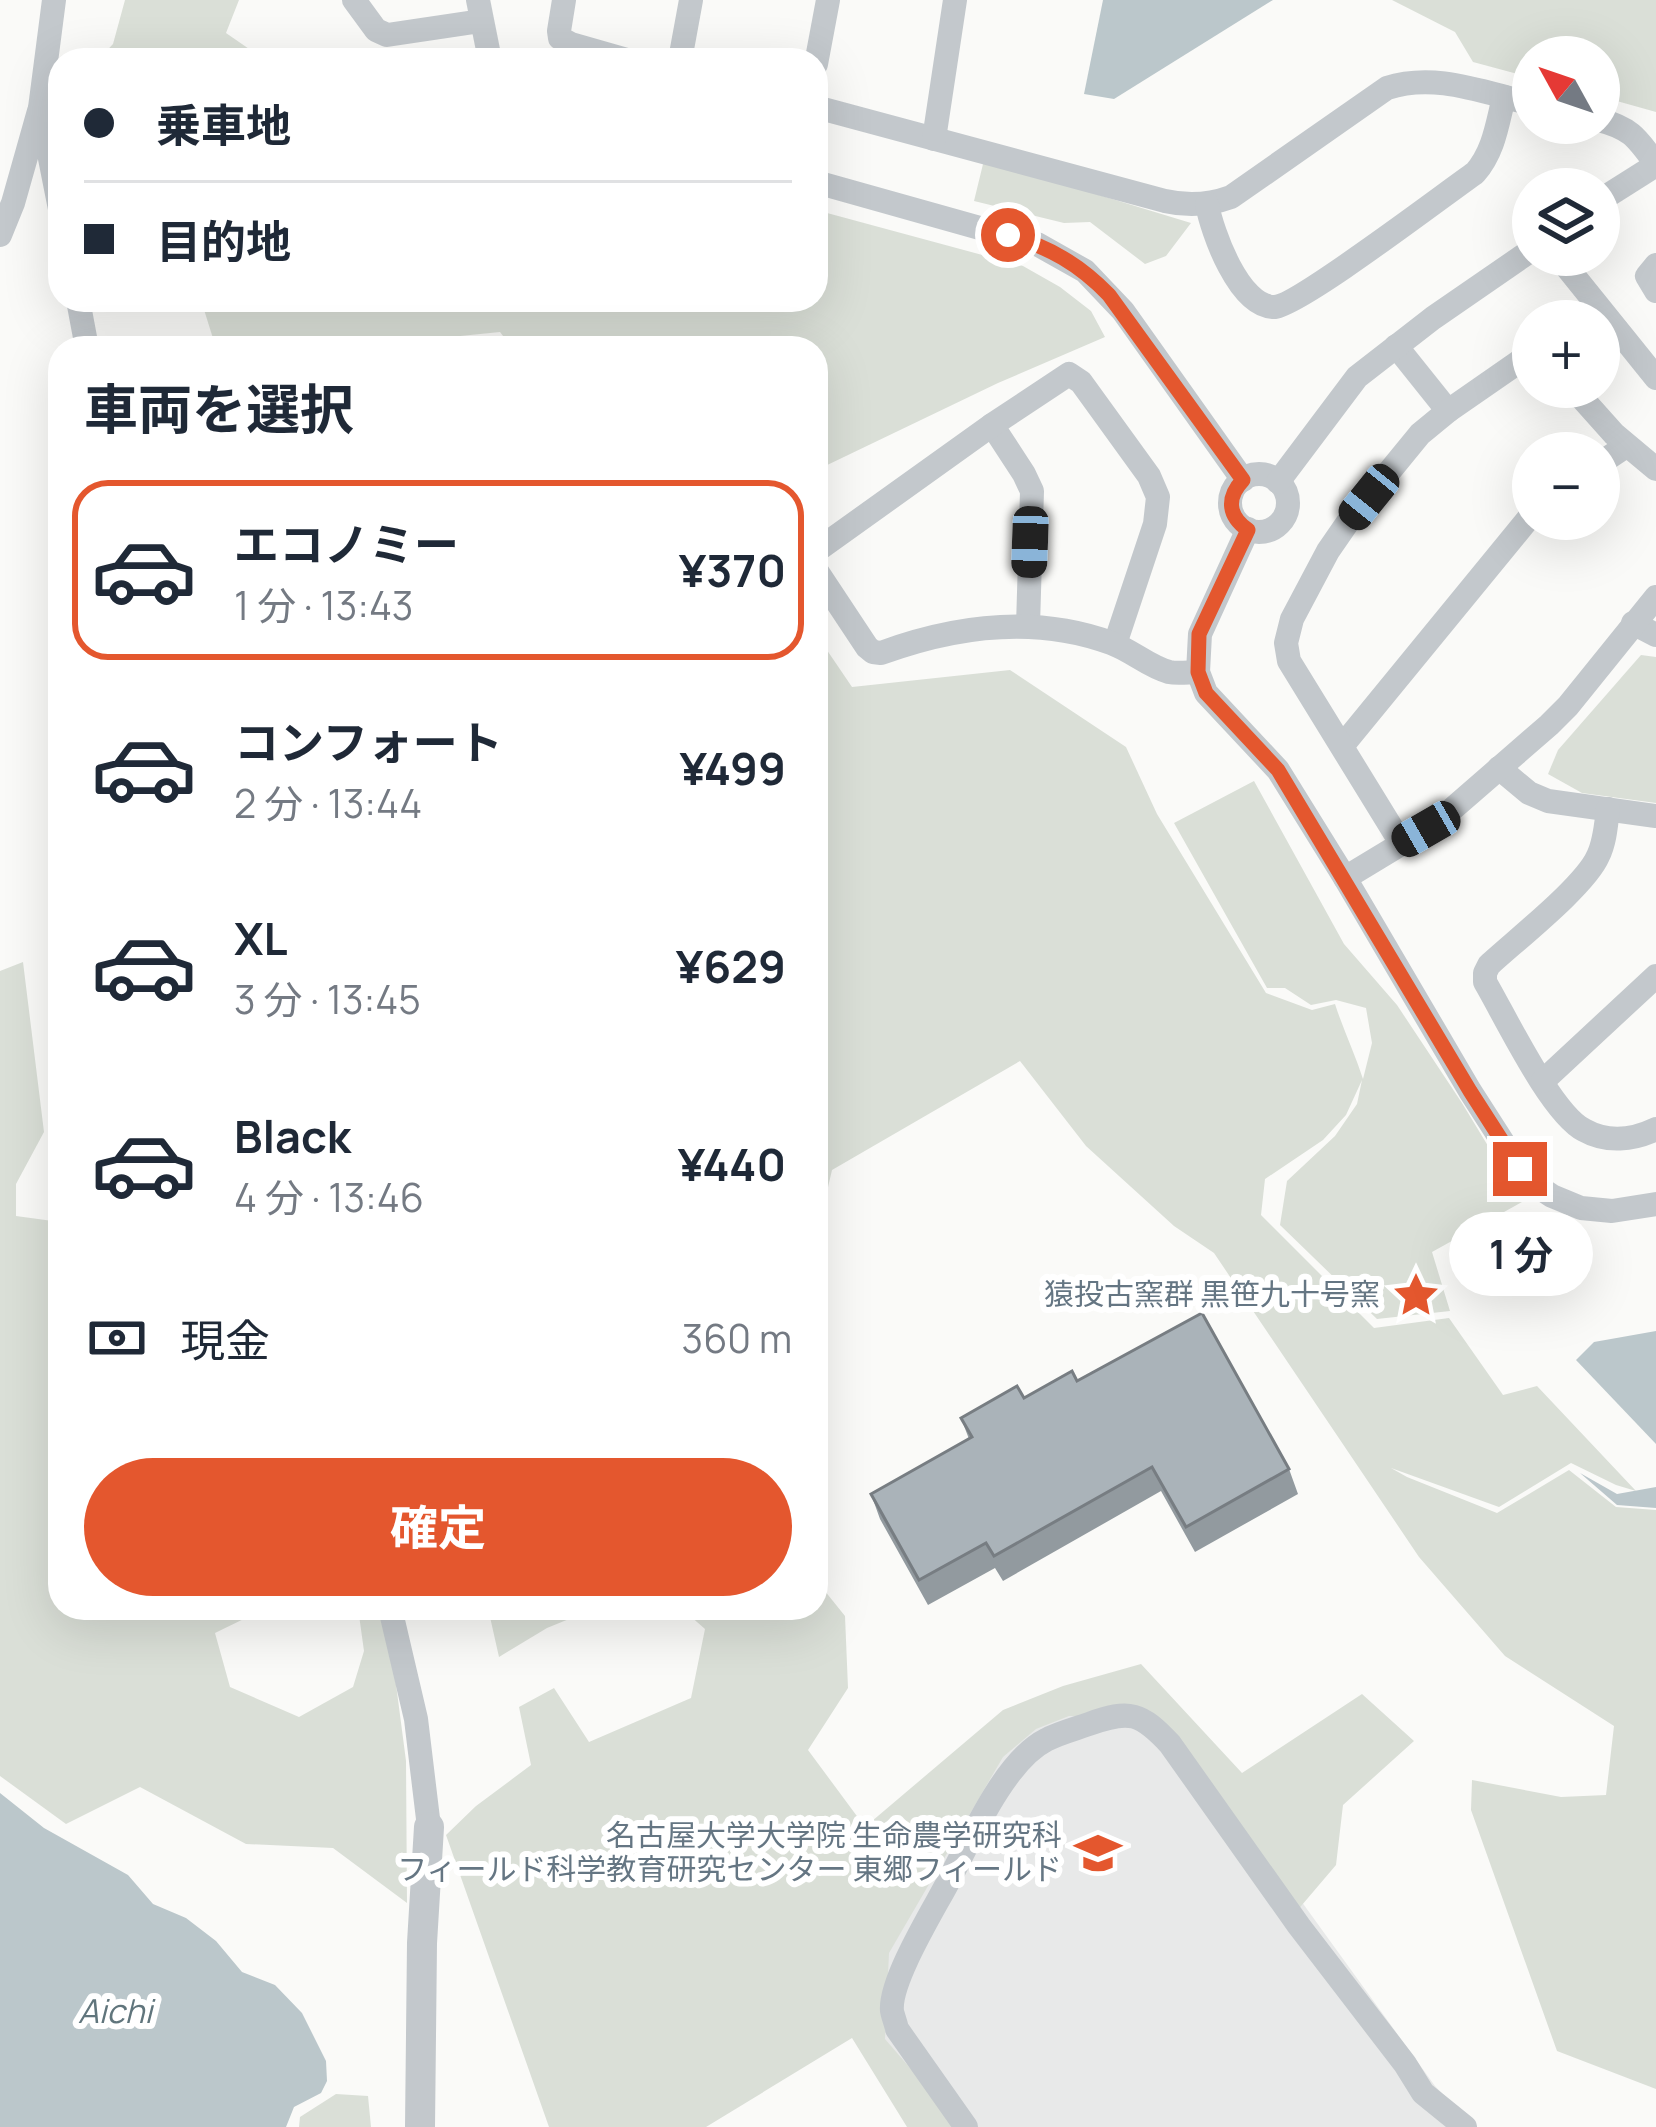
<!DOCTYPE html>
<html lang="ja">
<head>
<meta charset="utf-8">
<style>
	:root { --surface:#fff; --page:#f2f2f3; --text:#1f2937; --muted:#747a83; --line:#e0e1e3; --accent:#e4572e }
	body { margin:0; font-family:Manrope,"Noto Sans JP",sans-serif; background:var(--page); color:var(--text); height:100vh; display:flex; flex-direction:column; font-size:45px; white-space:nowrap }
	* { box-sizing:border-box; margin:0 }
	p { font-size:39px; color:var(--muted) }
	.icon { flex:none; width:66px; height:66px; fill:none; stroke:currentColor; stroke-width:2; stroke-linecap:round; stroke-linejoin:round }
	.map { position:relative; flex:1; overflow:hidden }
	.details { position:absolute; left:48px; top:336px; width:780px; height:1284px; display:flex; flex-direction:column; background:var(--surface); border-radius:36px; box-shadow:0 12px 48px #0002 }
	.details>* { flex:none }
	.hud { position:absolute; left:48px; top:48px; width:780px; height:264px; border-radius:36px; box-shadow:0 12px 48px #0002; display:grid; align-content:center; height:264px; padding:0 36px; background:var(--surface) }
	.needle { width:78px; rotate:310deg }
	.tools { position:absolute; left:1512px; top:36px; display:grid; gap:24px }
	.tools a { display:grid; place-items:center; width:108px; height:108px; border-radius:50%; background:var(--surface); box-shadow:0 12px 48px #0002; font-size:60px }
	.end { position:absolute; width:54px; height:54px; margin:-27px; border:15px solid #e4572e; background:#fff; box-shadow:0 0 0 6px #fff }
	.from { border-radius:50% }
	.bubble { position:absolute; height:84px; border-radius:42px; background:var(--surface); box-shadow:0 12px 48px #0002; font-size:39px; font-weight:700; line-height:84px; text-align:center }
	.car { position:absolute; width:36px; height:72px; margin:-36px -18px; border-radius:15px; box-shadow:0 0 9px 3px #0007; background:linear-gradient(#222 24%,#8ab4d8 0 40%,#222 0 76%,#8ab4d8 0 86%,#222 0) }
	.hud b { display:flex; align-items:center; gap:42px; height:114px; font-size:45px }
	.hud b+b { border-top:3px solid var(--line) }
	.hud i { width:30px; height:30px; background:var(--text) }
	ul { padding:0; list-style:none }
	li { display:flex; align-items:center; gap:36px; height:180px; margin:0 24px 18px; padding:0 12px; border:6px solid transparent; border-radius:36px }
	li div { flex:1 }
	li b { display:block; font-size:45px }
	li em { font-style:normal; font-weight:700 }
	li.selected { border-color:var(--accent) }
	li>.icon { width:108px; height:108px; stroke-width:1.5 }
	h2 { padding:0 36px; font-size:54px; line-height:144px }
	.pay { display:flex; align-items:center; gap:30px; height:132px; padding:0 36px; font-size:45px }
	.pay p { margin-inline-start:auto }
	.button { display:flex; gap:24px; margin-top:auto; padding:24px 36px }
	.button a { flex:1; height:138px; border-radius:72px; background:var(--accent); color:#fff; font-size:48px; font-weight:700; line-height:138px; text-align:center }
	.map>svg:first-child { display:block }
	.built { fill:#e8e9e9 }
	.green { fill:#dadfd7 }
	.water { fill:#bbc7cb }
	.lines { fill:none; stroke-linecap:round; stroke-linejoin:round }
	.minor { stroke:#c3c8cc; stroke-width:24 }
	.tertiary { stroke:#c3c8cc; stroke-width:30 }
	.wall { fill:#929a9f }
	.building { fill:#aab3b9; stroke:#777d82; stroke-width:3 }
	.route { stroke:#e4572e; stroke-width:15 }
	.labels { text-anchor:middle; stroke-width:12; stroke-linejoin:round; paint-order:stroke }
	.poi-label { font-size:30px; fill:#657683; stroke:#fff; text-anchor:end }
	.water-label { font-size:33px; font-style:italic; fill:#60757c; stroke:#fff }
</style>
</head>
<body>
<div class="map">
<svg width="1656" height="2127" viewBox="0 0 1656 2127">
	<rect width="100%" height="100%" fill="#fafaf8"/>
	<!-- built -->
	<path class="built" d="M1072,1703L1165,1713L1435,2086L1474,2127H924L854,1972L1003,1735Z"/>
	<!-- green -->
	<g class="green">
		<path d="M125,0H239L226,33L265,60H98L113,44Z"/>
		<path d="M1392,0H1656V112L1599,96V57H1533V78L1473,62L1455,32Z"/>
		<path d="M984,160L1191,223L1166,256L1145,264L1090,222L1064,223L974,201Z"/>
		<path d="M816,210L1023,266L1060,287L1091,311L1105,337L998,383L821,468L816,475V348H512L500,332L342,348H216L201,300H816Z"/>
		<path d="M816,634L852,687L1010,670L1126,747L1157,814L1266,993L1312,1010L1335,1004C1343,1029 1355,1054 1363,1079L1372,1043L1366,1008L1336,1000L1311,1005L1285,988H1267L1174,823L1254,781L1344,944L1397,1005L1462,1103L1522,1202L1432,1252L1450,1311L1377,1319L1280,1225L1287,1181L1335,1136L1357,1104L1362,1080L1346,1115L1323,1140L1265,1179L1261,1215L1374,1328L1449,1318L1503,1395L1537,1386L1636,1491L1616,1485L1571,1463L1499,1507L1391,1468L1407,1477L1497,1513L1569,1470L1616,1507L1656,1510V2089L1557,2051L1471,1810L1472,1780L1561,1797L1606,1795L1614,1726L1505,1656L1419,1557L1214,1253L1174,1226L1086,1146L1020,1061L832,1170L822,1213L816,1212Z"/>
		<path d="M1641,655L1656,657V803L1582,793L1548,774L1558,750Z"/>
		<path d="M23,962L44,1132L16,1184V1216L60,1222V1608H266L215,1633L230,1687L299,1717L353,1687L364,1651L358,1608H381L388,1623L406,1761L407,1903L333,1848L246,1844L140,1787L66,1824L0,1776V971Z"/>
		<path d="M816,1580L845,1616L848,1688L808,1750L865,1827L1003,1710L1063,1686L1141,1664L1242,1773L1362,1694L1414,1741L1343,1805L1336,1865L1296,1912L1151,1717L1069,1716L1036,1729L1003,1757L889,1953L885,2039L961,2127H907L852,2038L706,2127H549L446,1835L476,1806L531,1765L519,1707L554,1688L589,1742L691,1698L705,1629L681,1608H816Z"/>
		<path d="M501,1608H596L547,1628L499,1657L490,1617Z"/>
		<path d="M336,2094L368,2096L371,2127H299L300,2117Z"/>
	</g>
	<!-- water -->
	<g class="water">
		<path d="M1103,0H1273L1114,99L1084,94Z"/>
		<path d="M1656,1331V1444L1576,1360L1594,1342Z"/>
		<path d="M1580,1473L1617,1494L1656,1487V1508L1617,1505Z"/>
		<path d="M0,1793L44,1828L128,1875L153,1904L186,1918L216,1941L242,1972L275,1985L302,2013L326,2061L327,2081L321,2093L294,2107L286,2127H0Z"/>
	</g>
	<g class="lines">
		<!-- minor -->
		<g class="minor">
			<path d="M54,0L40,108L60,209"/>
			<path d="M354,0L376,30L387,35L481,21"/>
			<path d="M478,0L490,60"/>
			<path d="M564,0L559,31L560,38L571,44L627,60"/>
			<path d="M680,60L691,0"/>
			<path d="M816,64L828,0"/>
			<path d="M816,107L1165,201C1187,206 1209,205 1231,197L1387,88C1436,72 1484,93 1533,104"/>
			<path d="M1599,120C1631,128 1637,138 1656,164"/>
			<path d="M934,139L955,0"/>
			<path d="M816,182L1037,244L1085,271L1123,311L1243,480"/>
			<path d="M1599,201L1656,165"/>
			<path d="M1207,204C1212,232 1239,307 1274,307C1297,307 1446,193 1475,173C1494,151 1497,125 1504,97"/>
			<path d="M0,235L13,203L39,111"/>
			<path d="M1557,255L1656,378"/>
			<path d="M1656,265L1647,276L1656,291"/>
			<path d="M78,300L87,348"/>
			<path d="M1396,346L1448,411"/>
			<path d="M1572,387L1614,434L1656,469"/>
			<path d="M992,425L1024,474L1032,491L1028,626"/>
			<path d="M1599,464L1626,446"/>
			<circle cx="1259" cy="503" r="29"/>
			<path d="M1278,482L1357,377L1433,318L1533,249"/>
			<path d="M1248,529L1200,634L1198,672L1206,693L1278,770L1345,878L1470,1091L1520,1169L1534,1184L1552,1196L1581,1208L1612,1211L1656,1204"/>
			<path d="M816,551L992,425L1069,374L1081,382L1149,476L1158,497L1155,524L1115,644"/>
			<path d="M816,570L867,647L873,652L881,653C955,626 1035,615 1111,643C1131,650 1149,667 1169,672C1178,674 1189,672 1198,672"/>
			<path d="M1633,623L1656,635"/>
			<path d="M1343,745L1533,513"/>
			<path d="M1499,768L1529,793L1548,801L1656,816"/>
			<path d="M1608,809C1606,825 1605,842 1598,856C1585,886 1516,940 1489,965L1485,973V982C1505,1016 1551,1113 1584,1130C1607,1143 1633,1140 1656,1129"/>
			<path d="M1401,843L1289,661L1286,643L1292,619L1328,551L1348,522L1420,434L1448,411L1533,352"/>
			<path d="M1345,878L1426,829L1450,811L1549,725L1568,706L1656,597"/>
			<path d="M1543,1081L1656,976"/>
			<path d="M390,1608L416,1719L429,1827"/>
			<path d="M966,2127L897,2029C897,2027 892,2013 892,2011C889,1982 932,1912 947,1884C969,1843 1004,1761 1046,1740C1059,1733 1075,1729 1089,1724C1130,1709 1141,1713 1170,1744L1299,1926L1405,2064L1423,2093L1465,2127"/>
		</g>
		<!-- tertiary -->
		<path class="tertiary" d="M420,2127L422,1943L429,1827"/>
	</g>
	<!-- wall -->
	<path class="wall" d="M1077,1381L1289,1469L1298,1494L1195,1552L1161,1491L1003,1581L995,1568L928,1605L880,1519L871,1494L969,1439L961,1418Z"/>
	<!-- building -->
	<path class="building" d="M1202,1313L1289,1469L1186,1527L1152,1467L994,1556L986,1543L919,1580L871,1494L972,1437L961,1418L1017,1386L1024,1398L1072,1371L1077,1381Z"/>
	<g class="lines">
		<!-- route -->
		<path class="route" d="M1008,235C1049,247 1079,264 1109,295L1243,480C1226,498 1228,516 1248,530L1199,634L1198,672L1206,693L1278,770L1470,1091L1520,1169"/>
	</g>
	<!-- icons -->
	<defs>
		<symbol id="sight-bare" viewBox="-9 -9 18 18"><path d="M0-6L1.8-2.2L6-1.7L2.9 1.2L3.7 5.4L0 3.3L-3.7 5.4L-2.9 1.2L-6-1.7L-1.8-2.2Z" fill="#e4572e" stroke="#fff" stroke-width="2.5" paint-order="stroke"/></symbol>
		<symbol id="university-bare" viewBox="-9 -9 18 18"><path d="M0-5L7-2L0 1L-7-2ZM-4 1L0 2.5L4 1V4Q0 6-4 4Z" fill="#e4572e" stroke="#fff" stroke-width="2.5" paint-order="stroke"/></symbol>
	</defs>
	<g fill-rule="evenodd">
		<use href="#sight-bare" x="1383" y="1262" width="66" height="66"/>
		<use href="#university-bare" x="1065" y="1820" width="66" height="66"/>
	</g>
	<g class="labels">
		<!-- poi labels -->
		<g class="poi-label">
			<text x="1380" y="1305">猿投古窯群 黒笹九十号窯</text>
			<text x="1062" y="1846">名古屋大学大学院 生命農学研究科<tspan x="1062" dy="34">フィールド科学教育研究センター 東郷フィールド</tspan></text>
		</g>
		<!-- water labels -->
		<g class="water-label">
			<text x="115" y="2023">Aichi</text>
		</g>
	</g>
</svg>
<div class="tools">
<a><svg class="needle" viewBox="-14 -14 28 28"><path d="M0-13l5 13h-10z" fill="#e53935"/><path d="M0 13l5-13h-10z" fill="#747a83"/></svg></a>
<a><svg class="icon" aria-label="layers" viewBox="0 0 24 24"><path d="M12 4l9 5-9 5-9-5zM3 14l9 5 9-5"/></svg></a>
<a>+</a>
<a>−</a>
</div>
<i class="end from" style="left:1008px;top:235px"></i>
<i class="end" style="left:1520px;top:1169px"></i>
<div class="bubble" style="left:1449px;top:1212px;width:144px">1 分</div>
<i class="car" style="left:1369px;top:497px;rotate:219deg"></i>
<i class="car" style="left:1030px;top:542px;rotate:182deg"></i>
<i class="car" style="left:1426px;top:829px;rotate:240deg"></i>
<div class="hud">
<b><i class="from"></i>乗車地</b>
<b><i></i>目的地</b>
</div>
<section class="details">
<h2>車両を選択</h2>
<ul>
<li class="selected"><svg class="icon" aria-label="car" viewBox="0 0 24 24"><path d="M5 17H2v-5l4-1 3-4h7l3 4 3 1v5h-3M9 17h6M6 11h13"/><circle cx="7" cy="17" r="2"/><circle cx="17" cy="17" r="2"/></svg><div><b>エコノミー</b><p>1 分 · 13:43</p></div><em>¥370</em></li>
<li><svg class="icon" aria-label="car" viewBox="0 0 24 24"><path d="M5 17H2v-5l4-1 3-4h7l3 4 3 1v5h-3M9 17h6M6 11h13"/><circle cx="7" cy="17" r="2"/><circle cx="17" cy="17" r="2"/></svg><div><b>コンフォート</b><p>2 分 · 13:44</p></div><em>¥499</em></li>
<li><svg class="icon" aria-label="car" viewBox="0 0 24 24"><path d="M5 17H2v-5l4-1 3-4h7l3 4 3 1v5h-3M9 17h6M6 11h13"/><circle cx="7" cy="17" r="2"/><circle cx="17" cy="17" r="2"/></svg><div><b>XL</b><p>3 分 · 13:45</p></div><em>¥629</em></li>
<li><svg class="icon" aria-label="car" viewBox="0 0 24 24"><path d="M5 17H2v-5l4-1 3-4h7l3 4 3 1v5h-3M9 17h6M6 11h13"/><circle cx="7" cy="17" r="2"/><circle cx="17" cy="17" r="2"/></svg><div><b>Black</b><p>4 分 · 13:46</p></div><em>¥440</em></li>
</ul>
<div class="pay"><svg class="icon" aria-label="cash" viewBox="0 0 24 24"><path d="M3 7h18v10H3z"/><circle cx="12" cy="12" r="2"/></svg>現金<p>360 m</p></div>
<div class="button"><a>確定</a></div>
</section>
</div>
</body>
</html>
